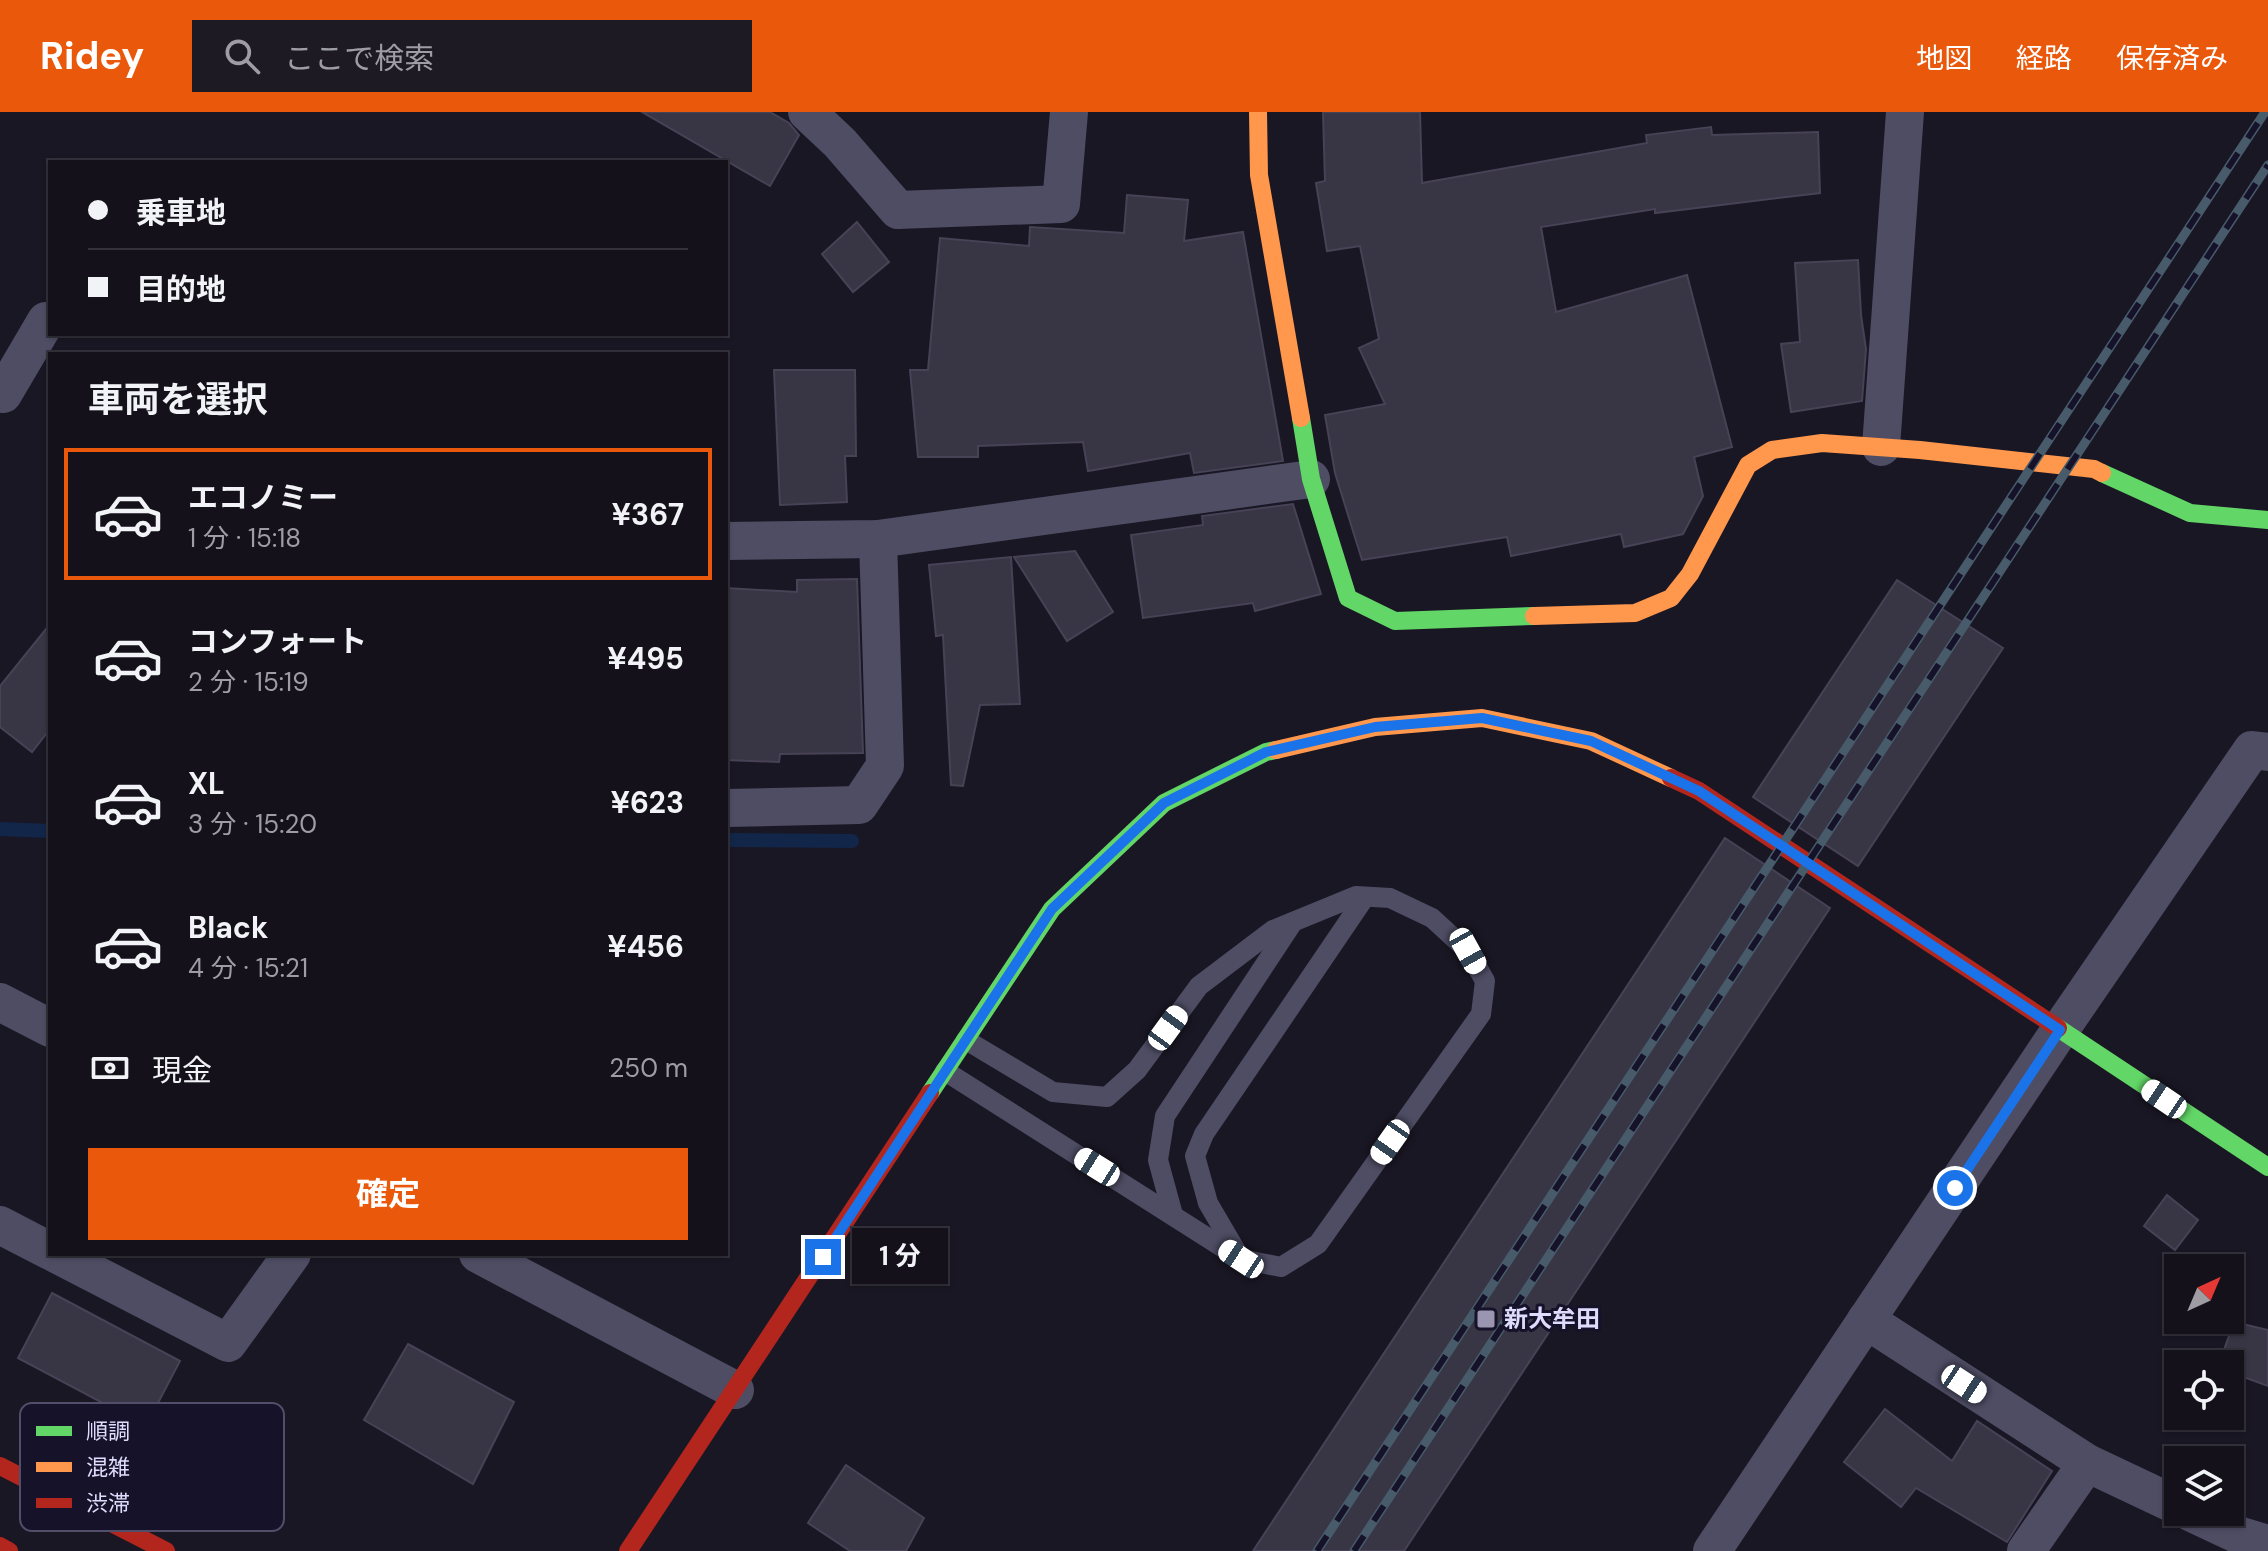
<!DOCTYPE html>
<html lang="ja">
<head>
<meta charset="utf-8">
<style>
	:root { --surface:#14111b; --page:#1d1a24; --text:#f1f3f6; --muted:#9d9da3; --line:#33313a; --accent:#ea580c }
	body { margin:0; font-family:"DM Sans","Noto Sans JP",sans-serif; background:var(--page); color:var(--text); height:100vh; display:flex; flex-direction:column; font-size:30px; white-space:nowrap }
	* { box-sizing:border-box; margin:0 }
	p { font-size:26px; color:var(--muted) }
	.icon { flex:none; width:44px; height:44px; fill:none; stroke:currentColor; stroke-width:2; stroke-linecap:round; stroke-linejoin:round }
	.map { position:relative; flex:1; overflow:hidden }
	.side { position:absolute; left:48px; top:240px; width:680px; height:904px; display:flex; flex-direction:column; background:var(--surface); border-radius:0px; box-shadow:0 2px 6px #0004,0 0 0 2px var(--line) }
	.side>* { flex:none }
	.guide { position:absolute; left:48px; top:48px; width:680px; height:176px; border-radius:0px; box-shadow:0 2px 6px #0004,0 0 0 2px var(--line); display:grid; align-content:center; height:176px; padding:0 40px; background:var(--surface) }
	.needle { width:52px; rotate:44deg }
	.tools { position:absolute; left:2164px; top:1142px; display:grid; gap:16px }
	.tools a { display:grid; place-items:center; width:80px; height:80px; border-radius:0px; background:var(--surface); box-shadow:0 2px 6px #0004,0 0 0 2px var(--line); font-size:40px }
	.end { position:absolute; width:36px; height:36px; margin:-18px; border:10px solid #1a73e8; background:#fff; box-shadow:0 0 0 4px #fff }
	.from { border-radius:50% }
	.bubble { position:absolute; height:56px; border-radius:0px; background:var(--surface); box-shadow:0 2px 6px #0004,0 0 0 2px var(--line); font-size:26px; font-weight:700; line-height:56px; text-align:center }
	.car { position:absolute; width:24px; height:48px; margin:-24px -12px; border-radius:10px; box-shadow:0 0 6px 2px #0007; background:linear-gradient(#fff 24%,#345 0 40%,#fff 0 76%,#345 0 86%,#fff 0) }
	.guide b { display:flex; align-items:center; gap:28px; height:76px; font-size:30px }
	.guide b+b { border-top:2px solid var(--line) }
	.guide i { width:20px; height:20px; background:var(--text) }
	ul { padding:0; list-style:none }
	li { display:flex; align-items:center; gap:24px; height:132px; margin:0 16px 12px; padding:0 24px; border:4px solid transparent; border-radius:0px }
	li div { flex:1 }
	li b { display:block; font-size:30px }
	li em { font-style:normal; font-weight:700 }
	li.current { border-color:var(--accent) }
	li>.icon { width:72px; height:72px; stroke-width:1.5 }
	h2 { padding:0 40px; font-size:36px; line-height:96px }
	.pay { display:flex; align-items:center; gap:20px; height:88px; padding:0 40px; font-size:30px }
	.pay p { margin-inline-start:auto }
	.action { display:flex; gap:16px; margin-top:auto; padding:16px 40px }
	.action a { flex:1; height:92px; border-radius:0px; background:var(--accent); color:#fff; font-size:32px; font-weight:700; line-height:92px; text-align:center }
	header { display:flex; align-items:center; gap:48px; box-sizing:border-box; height:112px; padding:0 40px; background:var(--accent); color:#fff }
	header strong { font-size:38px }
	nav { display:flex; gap:44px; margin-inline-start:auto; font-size:28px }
	.search { width:560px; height:72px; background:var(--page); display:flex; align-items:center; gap:20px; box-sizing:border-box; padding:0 28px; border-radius:0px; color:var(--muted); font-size:30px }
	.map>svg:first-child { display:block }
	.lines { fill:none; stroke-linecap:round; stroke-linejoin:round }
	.stream { stroke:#122649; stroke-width:14 }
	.building { fill:#383545; stroke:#474256; stroke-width:2 }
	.lane { stroke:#4e4d64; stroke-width:20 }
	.street { stroke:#4e4d64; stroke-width:38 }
	.fast { stroke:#63d668; stroke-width:18 }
	.slow { stroke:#ff974d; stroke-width:18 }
	.jam { stroke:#b3261e; stroke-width:18 }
	.rail-casing { stroke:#475b6b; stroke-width:9 }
	.rail { stroke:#161229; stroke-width:6; stroke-dasharray:18; stroke-linecap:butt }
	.route { stroke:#1a73e8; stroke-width:10 }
	.poi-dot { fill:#9a96b1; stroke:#161229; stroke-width:3 }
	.labels { text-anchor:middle; stroke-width:6; stroke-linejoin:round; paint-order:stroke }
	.poi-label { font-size:24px; font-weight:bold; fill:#dfdbfd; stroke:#161229; text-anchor:start }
	.key { fill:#161229; stroke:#524e69; stroke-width:2 }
	.key-label { font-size:22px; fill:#dfdbfd }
</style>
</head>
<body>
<header>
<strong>Ridey</strong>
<div class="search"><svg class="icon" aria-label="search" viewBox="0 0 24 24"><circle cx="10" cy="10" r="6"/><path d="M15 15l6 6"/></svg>ここで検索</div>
<nav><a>地図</a><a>経路</a><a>保存済み</a></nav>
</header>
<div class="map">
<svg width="2268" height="1439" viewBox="0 0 2268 1439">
	<rect width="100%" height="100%" fill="#1a1724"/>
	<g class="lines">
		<!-- stream -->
		<g class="stream">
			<path d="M0,717L50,719"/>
			<path d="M726,728L852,729"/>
		</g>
	</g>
	<!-- building -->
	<g class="building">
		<path d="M642,0H770L789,11L799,23L770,74Z"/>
		<path d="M1323,0H1420L1422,71L1647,31L1646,23L1711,15L1712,23L1818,20L1820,81L1655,101V97L1541,115L1556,200L1687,163L1732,335L1694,345L1703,384L1683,422L1624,435L1621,422L1511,444L1507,425L1362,448L1335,361L1325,303L1385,292L1359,236L1379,227L1360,134L1327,139L1316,71L1325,69Z"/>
		<path d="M1127,83L1188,88L1184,129L1243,120L1283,349L1194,361L1190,341L1088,359L1083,330L978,334V345H918L910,258H928L940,126L1029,134L1030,115L1124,121Z"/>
		<path d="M857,110L889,150L853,180L822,142Z"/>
		<path d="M1858,148L1861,203L1866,237L1862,289L1791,300L1781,232L1800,230L1795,151Z"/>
		<path d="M774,258H855L856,344H845L847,390L780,393Z"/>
		<path d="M1293,392L1321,482L1255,499L1253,491L1143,506L1131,423L1203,413L1202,404Z"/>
		<path d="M1075,439L1113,500L1067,529L1014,445Z"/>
		<path d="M1011,445L1020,592L980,593L963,674L951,673L943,523L936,524L929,453Z"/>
		<path d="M857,467L863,641L780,642L779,650L726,648V476L797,480V468Z"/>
		<path d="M1897,468L2003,536L1858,754L1753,685Z"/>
		<path d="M50,512V617L32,640L0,615V574Z"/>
		<path d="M1725,726L1830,796L1404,1439H1253Z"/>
		<path d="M2167,1083L2198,1108L2175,1138L2144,1114Z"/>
		<path d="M52,1181L180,1249L146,1314L18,1246Z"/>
		<path d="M2234,1210L2268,1218V1274L2230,1260V1252H2219Z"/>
		<path d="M408,1232L514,1290L473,1372L364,1308Z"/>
		<path d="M1885,1297L1952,1349L1977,1309L2052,1359L2007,1430L1916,1376L1901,1395L1844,1350Z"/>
		<path d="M846,1353L924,1406L906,1439H850L808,1411Z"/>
	</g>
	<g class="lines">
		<!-- lane -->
		<g class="lane">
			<path d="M945,959L1241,1147L1281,1155L1318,1132L1481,902L1485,869L1468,839L1432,806L1390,786L1356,784L1273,818L1199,874L1137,958L1107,985L1053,980L966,928"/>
			<path d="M1173,1103L1158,1048L1165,1004L1293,810"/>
			<path d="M1239,1144L1208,1091L1195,1044L1204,1022L1365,785"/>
		</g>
		<!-- street -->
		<g class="street">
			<path d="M807,0L840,31L898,98L1061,92L1069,0"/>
			<path d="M0,281L3,282L46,209"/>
			<path d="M1881,335L1905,0"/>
			<path d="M726,429L878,427L1311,367"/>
			<path d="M726,696L859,693L885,654L878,427"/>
			<path d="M0,890L50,916"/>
			<path d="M0,1113L50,1139"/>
			<path d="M56,1142L228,1231L292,1142"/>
			<path d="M478,1142L735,1278"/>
			<path d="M1866,1208L2087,1351L2178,1394"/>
			<path d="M2190,1400L2241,1424L2268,1432"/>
			<path d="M1712,1439L2060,918L2252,638L2268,640"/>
			<path d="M2026,1439L2087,1351"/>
		</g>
		<!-- fast -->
		<g class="fast">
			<path d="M1301,306L1311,367L1348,486L1395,509L1534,504"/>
			<path d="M2102,361L2190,401L2268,408"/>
			<path d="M2058,916L2268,1055"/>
			<path d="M930,981L1052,797L1164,691L1266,640L1276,638"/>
		</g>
		<!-- slow -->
		<g class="slow">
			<path d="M1258,0L1259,63L1301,306"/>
			<path d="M1534,504L1635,501L1671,486L1690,462L1748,353L1772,338L1822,331L1920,338L2094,357L2102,361"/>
			<path d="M1276,638L1375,615L1482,606L1591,629L1671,666"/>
		</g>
		<!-- jam -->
		<g class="jam">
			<path d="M1671,666L1699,679L2058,916"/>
			<path d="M0,1354L166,1439"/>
			<path d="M0,1434L9,1439"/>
			<path d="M628,1439L930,981"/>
		</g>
		<defs>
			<g id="rail">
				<path d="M1317,1439L2265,0"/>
				<path d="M1354,1439L2268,53"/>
			</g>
		</defs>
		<!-- rail casing -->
		<use href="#rail" class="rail-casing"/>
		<!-- rail -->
		<use href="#rail" class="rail"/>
	</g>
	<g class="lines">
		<!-- route -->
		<path class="route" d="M823,1145L1052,797L1164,691L1266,640L1375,615L1482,606L1591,629L1699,679L2060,918L1955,1076"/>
	</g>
	<!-- markers -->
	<rect class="poi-dot" x="1476" y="1197" width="20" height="20" rx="4"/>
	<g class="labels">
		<!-- poi labels -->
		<g class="poi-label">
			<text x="1504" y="1215">新大牟田</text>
		</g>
	</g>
	<!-- legend -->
	<rect x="20" y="1291" width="264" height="128" rx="12" class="key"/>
	<rect x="36" y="1314" width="36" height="10" fill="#63d668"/>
	<rect x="36" y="1350" width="36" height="10" fill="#ff974d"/>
	<rect x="36" y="1386" width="36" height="10" fill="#b3261e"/>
	<g class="key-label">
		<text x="86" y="1327">順調</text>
		<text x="86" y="1363">混雑</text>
		<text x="86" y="1399">渋滞</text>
	</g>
</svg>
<div class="tools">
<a><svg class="needle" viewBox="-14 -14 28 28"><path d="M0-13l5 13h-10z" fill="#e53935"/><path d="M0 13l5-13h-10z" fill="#9d9da3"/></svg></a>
<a><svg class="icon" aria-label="locate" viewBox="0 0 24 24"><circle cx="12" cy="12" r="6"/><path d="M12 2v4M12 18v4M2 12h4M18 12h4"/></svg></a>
<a><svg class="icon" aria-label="layers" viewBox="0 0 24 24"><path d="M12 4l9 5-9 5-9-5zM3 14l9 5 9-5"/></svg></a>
</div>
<i class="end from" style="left:1955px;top:1076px"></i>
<i class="end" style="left:823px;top:1145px"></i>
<div class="bubble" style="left:852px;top:1116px;width:96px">1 分</div>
<i class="car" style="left:1468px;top:839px;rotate:151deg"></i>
<i class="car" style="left:1168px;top:916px;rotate:36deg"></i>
<i class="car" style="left:2164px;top:987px;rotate:304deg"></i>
<i class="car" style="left:1390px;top:1030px;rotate:215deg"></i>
<i class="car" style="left:1097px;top:1055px;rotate:302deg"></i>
<i class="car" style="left:1241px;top:1147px;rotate:303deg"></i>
<i class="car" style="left:1964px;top:1272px;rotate:123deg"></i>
<div class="guide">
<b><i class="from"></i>乗車地</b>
<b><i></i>目的地</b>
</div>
<section class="side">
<h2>車両を選択</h2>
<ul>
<li class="current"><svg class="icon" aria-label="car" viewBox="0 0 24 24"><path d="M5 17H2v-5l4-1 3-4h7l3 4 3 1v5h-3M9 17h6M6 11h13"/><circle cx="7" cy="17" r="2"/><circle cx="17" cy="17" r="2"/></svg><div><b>エコノミー</b><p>1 分 · 15:18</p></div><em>¥367</em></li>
<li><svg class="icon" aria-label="car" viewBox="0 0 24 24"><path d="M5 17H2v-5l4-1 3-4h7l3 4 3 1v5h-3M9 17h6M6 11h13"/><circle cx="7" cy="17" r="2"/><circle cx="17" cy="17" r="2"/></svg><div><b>コンフォート</b><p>2 分 · 15:19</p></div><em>¥495</em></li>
<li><svg class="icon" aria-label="car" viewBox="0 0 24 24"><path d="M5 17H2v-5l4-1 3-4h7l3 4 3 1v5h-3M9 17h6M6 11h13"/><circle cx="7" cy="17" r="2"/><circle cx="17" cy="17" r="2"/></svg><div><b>XL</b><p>3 分 · 15:20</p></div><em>¥623</em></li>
<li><svg class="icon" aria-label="car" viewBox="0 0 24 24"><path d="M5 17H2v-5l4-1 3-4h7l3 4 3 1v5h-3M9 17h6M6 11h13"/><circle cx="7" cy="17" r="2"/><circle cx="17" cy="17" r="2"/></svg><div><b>Black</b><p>4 分 · 15:21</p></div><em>¥456</em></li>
</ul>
<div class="pay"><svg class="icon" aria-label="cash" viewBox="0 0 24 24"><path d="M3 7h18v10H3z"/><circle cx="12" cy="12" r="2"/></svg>現金<p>250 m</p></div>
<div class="action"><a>確定</a></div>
</section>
</div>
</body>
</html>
